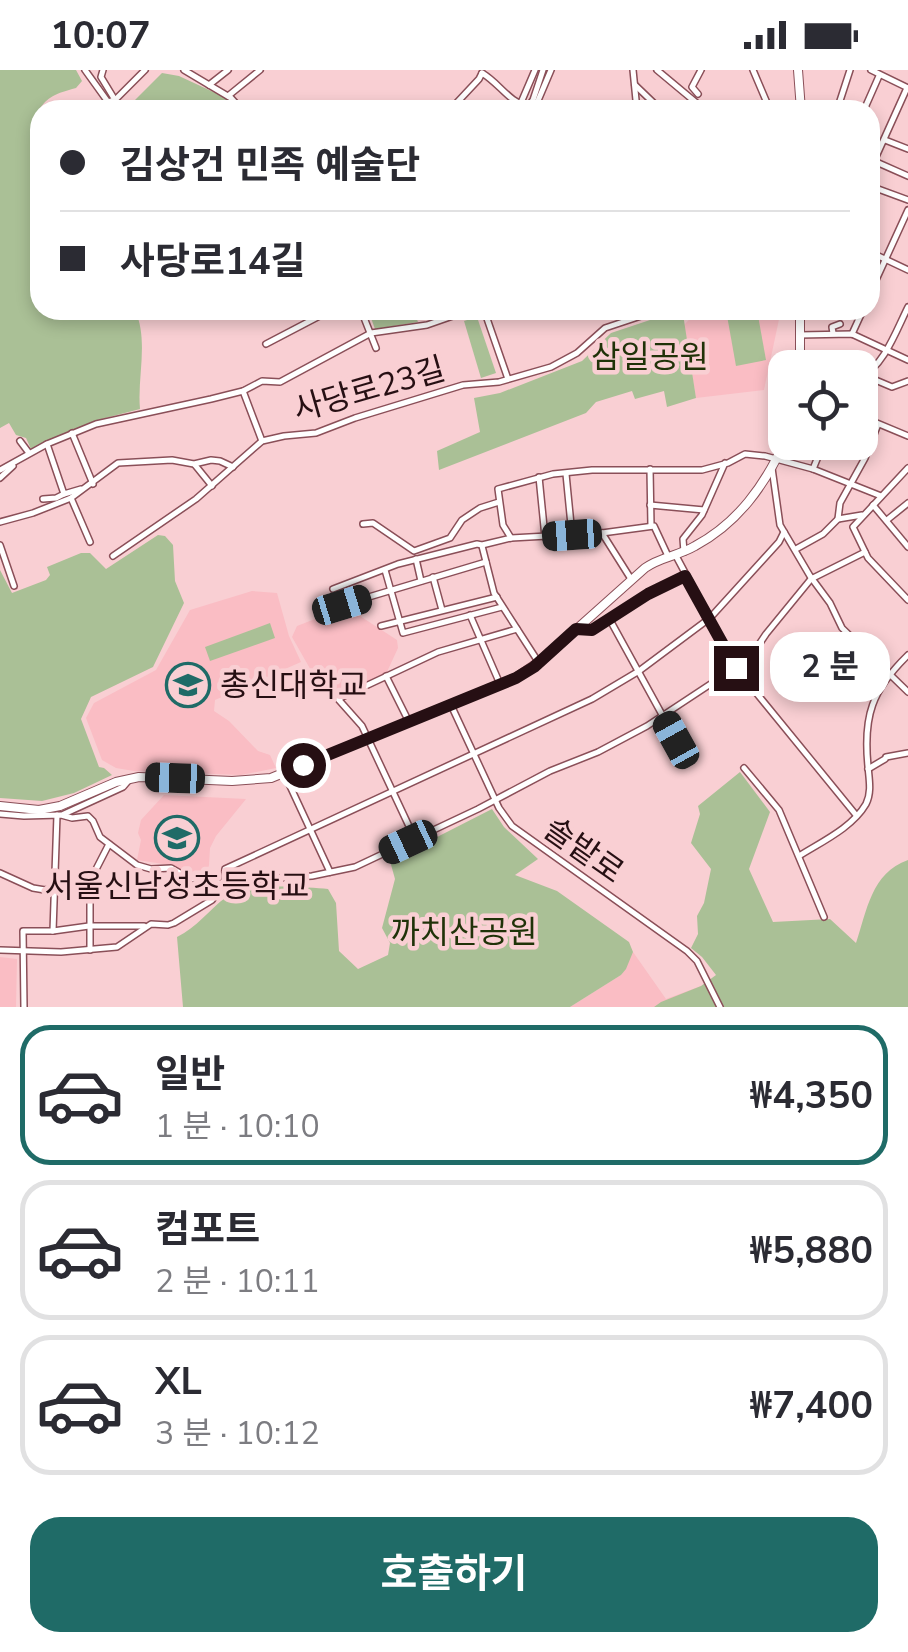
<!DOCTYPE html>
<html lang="ko">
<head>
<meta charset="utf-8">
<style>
	:root { --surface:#fff; --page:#f2f2f3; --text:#2b2b33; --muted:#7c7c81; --line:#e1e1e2; --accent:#1f6b67 }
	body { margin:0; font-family:"Nunito Sans","Noto Sans KR",sans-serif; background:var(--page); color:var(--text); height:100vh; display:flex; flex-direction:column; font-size:38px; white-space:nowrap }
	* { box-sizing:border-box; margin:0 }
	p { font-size:32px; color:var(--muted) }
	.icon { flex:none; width:55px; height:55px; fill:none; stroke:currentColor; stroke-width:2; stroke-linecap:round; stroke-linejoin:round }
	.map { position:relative; height:937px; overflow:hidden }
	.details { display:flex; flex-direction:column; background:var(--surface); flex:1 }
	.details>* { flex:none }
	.banner { position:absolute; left:30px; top:30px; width:850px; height:220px; border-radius:30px; box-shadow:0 5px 15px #0003; display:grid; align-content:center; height:220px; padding:0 30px; background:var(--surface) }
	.controls { position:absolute; left:768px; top:280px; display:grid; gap:20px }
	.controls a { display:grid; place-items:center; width:110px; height:110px; border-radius:20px; background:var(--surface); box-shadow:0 5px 15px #0003; font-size:50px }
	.end { position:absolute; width:45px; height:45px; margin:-22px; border:12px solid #260f13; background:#fff; box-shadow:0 0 0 5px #fff }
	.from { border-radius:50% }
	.bubble { position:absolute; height:70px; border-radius:30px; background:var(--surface); box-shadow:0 5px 15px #0003; font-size:32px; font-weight:700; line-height:70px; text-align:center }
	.car { position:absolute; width:30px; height:60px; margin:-30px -15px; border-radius:12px; box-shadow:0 0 8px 2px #0007; background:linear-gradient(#222 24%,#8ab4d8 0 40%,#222 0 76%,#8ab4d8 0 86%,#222 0) }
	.banner b { display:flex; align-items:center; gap:35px; height:95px; font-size:38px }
	.banner b+b { border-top:2px solid var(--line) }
	.banner i { width:25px; height:25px; background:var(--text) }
	ul { padding:18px 0 0; list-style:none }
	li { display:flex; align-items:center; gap:30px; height:140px; margin:0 20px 15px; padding:0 10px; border:5px solid var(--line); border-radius:30px }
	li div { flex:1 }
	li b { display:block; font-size:38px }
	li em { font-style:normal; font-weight:700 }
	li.active { border-color:var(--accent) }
	li>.icon { width:90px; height:90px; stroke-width:1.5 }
	.primary-button { display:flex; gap:20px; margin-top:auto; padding:20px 30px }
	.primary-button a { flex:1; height:115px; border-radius:30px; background:var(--accent); color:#fff; font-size:40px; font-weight:700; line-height:115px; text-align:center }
	.status { display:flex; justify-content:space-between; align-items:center; height:70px; padding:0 50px; background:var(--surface); direction:ltr }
	.status svg { height:28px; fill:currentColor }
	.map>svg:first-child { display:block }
	.built { fill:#fabdc4 }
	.green { fill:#aac096 }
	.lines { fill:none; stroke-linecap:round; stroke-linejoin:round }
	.minor-casing { stroke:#8a4f58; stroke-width:8 }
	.major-casing { stroke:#8a4f58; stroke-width:10 }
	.minor { stroke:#fff; stroke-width:5 }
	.major { stroke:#fff; stroke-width:8 }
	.route { stroke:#260f13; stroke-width:12 }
	.labels { text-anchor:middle; stroke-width:9; stroke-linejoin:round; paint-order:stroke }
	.park-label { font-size:32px; fill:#1f3208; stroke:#f9cfd3 }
	.street-label { font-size:32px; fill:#260f13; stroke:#f9cfd3 }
	.poi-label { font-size:32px; fill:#260f13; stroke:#f9cfd3; text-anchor:start }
</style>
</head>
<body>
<div class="status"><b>10:07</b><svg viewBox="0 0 49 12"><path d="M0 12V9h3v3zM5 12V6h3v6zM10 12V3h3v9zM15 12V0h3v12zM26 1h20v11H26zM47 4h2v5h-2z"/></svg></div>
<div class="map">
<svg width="908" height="937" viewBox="0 0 908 937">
	<rect width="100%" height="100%" fill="#f9cfd3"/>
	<!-- built -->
	<g class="built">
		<path d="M698,240H781L764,320L696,328L684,255Z"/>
		<path d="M252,521L277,523L289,566L301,592L215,630L214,641L229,651L258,681L270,685L276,698L241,705L134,701L116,698L102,690L86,648L94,633L156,600L190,540Z"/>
		<path d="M346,537L397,570L398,578L386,604L332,627L325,625L292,567L297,556Z"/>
		<path d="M164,725L246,729L216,766L210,778L209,795L206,808L170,795L137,790L141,770L138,763L141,750Z"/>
		<path d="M633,882L666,929L701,916L712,937H570L621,905Z"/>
		<path d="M0,887L17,889L16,937H0Z"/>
	</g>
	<!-- green -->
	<g class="green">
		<path d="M0,0H76L82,11L76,18C66,21 54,23 45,32C29,49 26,84 40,103V240H135C149,271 137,307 140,339L94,351L31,379L26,368L16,365L9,353L0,358Z"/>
		<path d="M162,3L179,6L222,26L227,30V34L206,40H125Z"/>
		<path d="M368,240H413L418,252L375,259Z"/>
		<path d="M726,240H757L766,290L736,296Z"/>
		<path d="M683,244L696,328L667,337L664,321L635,329L632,321L596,332L586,343L439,400L437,381L480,362L474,328L500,323L582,291L611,263L662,246Z"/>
		<path d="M477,247L496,303L481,308L464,251Z"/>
		<path d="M158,465L165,466L173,475L175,511L184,533L153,597L91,627L81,649L99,697L104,698L112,705L74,723L42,731L0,728V500L12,523L46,510L50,505L47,497L81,483H90L106,499Z"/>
		<path d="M270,553L275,568L210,591L205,577Z"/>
		<path d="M740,702L770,742L749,799L773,852L830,849L856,873C867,841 871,803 908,790V937H654L661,932L701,916L716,905L702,887L691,878L698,864L697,846L704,833L711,799L691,773L700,744L698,736Z"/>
		<path d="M492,739L504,757L538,789L515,805L557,821L629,872L633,882L626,899L621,905L570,937H183L177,867C197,857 208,841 226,827C244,812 305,817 328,819L336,833L339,881L358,899L388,885L390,873L382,858L395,809L390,791Z"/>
	</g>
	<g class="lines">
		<defs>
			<g id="minor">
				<path d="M85,0L108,32L115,30L145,0"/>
				<path d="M103,0L101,7L115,30"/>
				<path d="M184,0L231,28L242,40"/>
				<path d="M633,0L637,40"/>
				<path d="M657,0L705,40"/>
				<path d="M753,0L770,40"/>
				<path d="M871,0L908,18"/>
				<path d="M482,3C499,13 509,32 528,37"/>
				<path d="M209,15L228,0"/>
				<path d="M635,15L661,40"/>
				<path d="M698,24L692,17L701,0"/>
				<path d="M228,26L260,0"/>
				<path d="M520,35L535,0"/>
				<path d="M527,38L533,30L543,0"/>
				<path d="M450,40L479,9L482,3"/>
				<path d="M534,40L551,0"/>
				<path d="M757,40V38"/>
				<path d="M837,40L850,0"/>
				<path d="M864,40L879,6"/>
				<path d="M885,70L908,79"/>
				<path d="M874,91L908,106"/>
				<path d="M870,100L907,18"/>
				<path d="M870,116L908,130"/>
				<path d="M870,182L908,200"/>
				<path d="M870,223L908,140"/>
				<path d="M361,240L376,278"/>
				<path d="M484,240L508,309"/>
				<path d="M833,263L832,257L840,254"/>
				<path d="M852,264L863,240"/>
				<path d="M799,265L852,264L908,290"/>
				<path d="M266,274L331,240"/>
				<path d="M866,306L892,317L908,311"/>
				<path d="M860,308C884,296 896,261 908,237"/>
				<path d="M243,321L262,371"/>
				<path d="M860,346L908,366"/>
				<path d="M72,363L93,414"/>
				<path d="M20,371L29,383"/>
				<path d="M47,374L64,424L81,419"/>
				<path d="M195,395L212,416"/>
				<path d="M772,398L780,455L810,506L830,533L842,558L908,622"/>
				<path d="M908,398L853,457L868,488L908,530"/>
				<path d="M650,399L651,456"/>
				<path d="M813,399L824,372"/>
				<path d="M0,400L47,374L96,354L211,329L243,321L262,311L280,312L371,263L427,255L470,240"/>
				<path d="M566,404L572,465"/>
				<path d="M539,407L545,467"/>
				<path d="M0,408L13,396"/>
				<path d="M71,428L90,472"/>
				<path d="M43,429L56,428L64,424"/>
				<path d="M650,435L704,440"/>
				<path d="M873,435L908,477"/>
				<path d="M838,449L840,433L865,388L878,354"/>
				<path d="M887,450L908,433"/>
				<path d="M0,452L33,443L71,428L118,393L172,390L194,394L211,390L220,391L233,397"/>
				<path d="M363,454L373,453L414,481L450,468L462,450L480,438L499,432"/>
				<path d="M602,463L631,509"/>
				<path d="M511,468L503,455L498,419L553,404L592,400H702L728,393L745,384L765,386L813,399L881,426"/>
				<path d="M0,475L14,516"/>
				<path d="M482,476L494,523L539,593"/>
				<path d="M796,479L823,464L838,449L862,445"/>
				<path d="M684,482L683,469L702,445L725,393"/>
				<path d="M675,484L736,598L856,745"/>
				<path d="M113,486L196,429L262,371L284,366L316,363L355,348L463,315L499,312L551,297L577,283L605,258L659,240"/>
				<path d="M416,489L421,511"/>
				<path d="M385,500L403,563L502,537"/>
				<path d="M433,507L442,540"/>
				<path d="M333,519L398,494L477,474L482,475L511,468L602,463L654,456L668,486"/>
				<path d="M342,535L486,492"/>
				<path d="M470,545L500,614"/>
				<path d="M610,550L676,670"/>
				<path d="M381,556L497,527"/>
				<path d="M578,560H592L648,524L685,505"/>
				<path d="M386,606L409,652"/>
				<path d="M451,635L499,738L512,756L687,881L697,891L720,937"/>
				<path d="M886,687L908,683"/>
				<path d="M744,698L779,740L824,847"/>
				<path d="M868,699L885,689"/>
				<path d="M284,703L330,802"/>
				<path d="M0,744L24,746L61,745L72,748L88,746L93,751L100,767L137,795L151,799L171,798L187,807L210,813L224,814L245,810L312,806L355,797L478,739L550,701L598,682L647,656L750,588L766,564L811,509L865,482"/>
				<path d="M64,744L123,717L129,710"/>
				<path d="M415,769L362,656L338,629L438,582L517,559"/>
				<path d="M799,786C821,772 852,758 866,734C872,722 869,709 868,696C863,646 872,620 908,585"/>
				<path d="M0,803L33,818L45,820L90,811"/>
				<path d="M53,861L57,745"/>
				<path d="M0,880L61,882L117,877L151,854L168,855L174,853L212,830L224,814L225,799L592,629L639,601L710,548L779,472L784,462"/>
				<path d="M90,880V811L109,774"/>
				<path d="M24,937L23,861H53L89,856H144"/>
			</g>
			<g id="major">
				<path d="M798,0L801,40"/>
				<path d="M800,240V298"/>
				<path d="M0,736L39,740L60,736L116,712L139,707L232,711L271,708L515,608L542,590L645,498C660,487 678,486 695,476C738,453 765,415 785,371"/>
			</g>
		</defs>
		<!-- minor casing -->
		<use href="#minor" class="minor-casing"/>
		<!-- major casing -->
		<use href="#major" class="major-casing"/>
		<!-- minor -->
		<use href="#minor" class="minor"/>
		<!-- major -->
		<use href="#major" class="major"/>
	</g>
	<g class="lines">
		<!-- route -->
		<path class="route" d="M303,695L516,608L534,597L576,559L592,560L648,524L685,506L736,598"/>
	</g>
	<!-- icons -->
	<defs>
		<symbol id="university-ring" viewBox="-11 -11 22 22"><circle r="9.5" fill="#f9cfd3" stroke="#1f6b67" stroke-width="1.5"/><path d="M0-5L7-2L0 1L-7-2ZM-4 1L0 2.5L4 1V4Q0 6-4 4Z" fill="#1f6b67"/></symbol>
		<symbol id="school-ring" viewBox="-11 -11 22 22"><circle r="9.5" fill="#f9cfd3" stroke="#1f6b67" stroke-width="1.5"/><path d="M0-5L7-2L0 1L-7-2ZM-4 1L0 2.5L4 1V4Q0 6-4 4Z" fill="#1f6b67"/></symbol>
	</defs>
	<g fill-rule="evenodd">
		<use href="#university-ring" x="163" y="590" width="50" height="50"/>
		<use href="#school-ring" x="152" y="743" width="50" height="50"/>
	</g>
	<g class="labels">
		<!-- park labels -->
		<g class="park-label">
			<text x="650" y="298">삼일공원</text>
			<text x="464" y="873">까치산공원</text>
		</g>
		<!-- street labels -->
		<g class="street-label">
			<text transform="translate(369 319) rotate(-16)" y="11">사당로23길</text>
			<text transform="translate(584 780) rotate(35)" y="11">솔밭로</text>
		</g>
		<!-- poi labels -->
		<g class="poi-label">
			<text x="220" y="626">총신대학교</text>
			<text x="177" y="827" text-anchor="middle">서울신남성초등학교</text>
		</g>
	</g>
</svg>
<div class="controls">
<a><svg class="icon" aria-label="locate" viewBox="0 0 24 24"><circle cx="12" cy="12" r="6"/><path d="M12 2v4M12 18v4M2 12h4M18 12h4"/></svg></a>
</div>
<i class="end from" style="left:303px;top:695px"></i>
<i class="end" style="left:736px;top:598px"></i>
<div class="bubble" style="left:770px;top:562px;width:120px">2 분</div>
<i class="car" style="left:572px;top:465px;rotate:266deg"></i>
<i class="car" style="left:342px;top:535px;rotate:73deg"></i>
<i class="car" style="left:676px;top:670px;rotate:331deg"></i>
<i class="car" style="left:175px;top:708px;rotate:272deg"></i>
<i class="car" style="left:408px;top:772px;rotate:245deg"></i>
<div class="banner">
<b><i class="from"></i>김상건 민족 예술단</b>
<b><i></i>사당로14길</b>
</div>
</div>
<section class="details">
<ul>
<li class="active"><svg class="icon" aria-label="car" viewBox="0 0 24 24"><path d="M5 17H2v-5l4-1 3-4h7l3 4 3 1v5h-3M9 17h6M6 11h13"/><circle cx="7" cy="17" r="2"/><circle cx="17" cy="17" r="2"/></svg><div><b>일반</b><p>1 분 · 10:10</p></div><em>₩4,350</em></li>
<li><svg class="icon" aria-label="car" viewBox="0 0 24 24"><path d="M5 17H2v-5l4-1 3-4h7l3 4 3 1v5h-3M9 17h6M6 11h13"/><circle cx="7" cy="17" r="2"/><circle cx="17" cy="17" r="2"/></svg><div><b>컴포트</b><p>2 분 · 10:11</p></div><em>₩5,880</em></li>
<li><svg class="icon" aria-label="car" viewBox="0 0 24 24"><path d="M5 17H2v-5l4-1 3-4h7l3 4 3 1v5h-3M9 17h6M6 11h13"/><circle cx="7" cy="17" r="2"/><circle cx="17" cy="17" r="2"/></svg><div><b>XL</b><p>3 분 · 10:12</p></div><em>₩7,400</em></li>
</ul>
<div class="primary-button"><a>호출하기</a></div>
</section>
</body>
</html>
